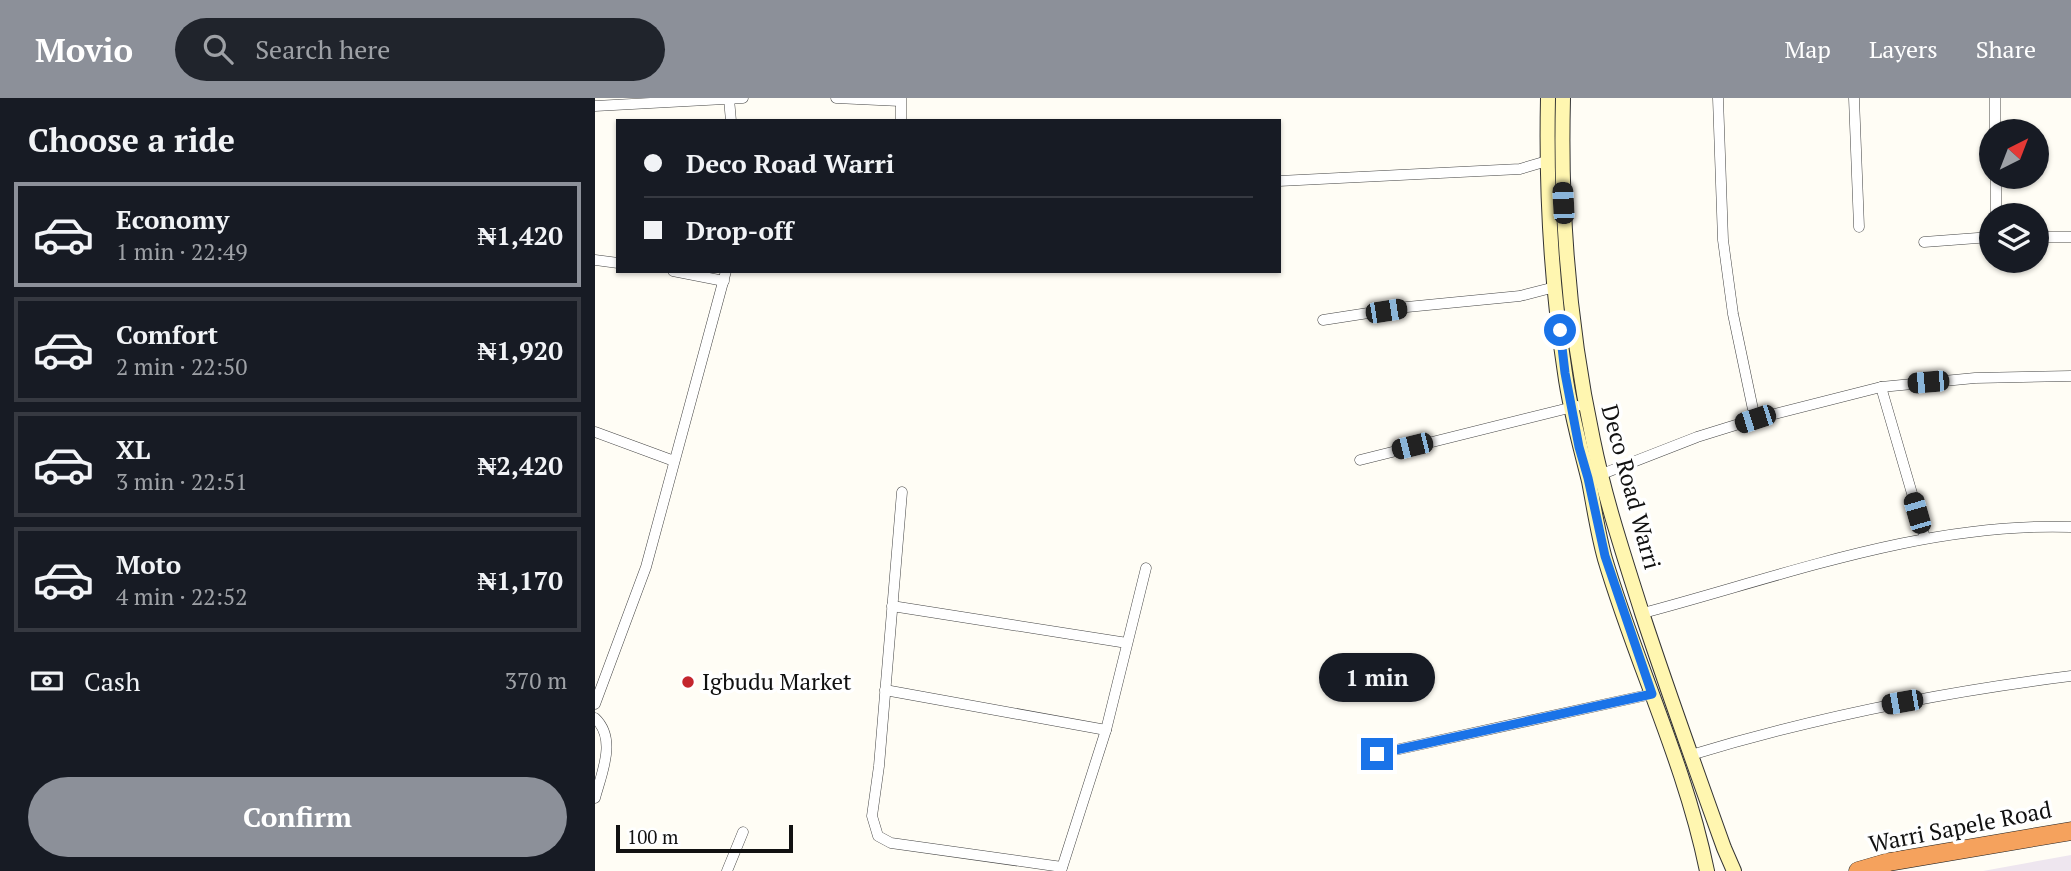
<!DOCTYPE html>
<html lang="en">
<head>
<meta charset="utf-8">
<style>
	:root { --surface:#171b24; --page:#20242c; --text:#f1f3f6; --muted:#9ea1a6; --line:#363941; --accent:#8c9099 }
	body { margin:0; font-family:"PT Serif",serif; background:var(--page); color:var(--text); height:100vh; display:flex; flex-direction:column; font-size:26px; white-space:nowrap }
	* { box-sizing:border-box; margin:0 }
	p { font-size:23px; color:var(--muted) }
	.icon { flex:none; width:38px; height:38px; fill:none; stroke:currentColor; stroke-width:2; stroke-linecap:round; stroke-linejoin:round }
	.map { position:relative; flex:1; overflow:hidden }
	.panel { display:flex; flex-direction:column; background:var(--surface); width:595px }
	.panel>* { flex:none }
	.hud { position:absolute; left:21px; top:21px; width:665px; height:154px; border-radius:0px; box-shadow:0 2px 5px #0004; display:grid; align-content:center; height:154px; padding:0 28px; background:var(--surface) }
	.needle { width:46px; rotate:42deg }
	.tools { position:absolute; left:1384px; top:21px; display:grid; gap:14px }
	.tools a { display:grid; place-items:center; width:70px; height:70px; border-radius:50%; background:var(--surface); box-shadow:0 2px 5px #0004; font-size:35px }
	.scale { position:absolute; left:21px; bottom:18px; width:177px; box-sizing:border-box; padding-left:7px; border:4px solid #111; border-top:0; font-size:19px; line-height:24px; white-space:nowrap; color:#111; -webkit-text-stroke:5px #fff; paint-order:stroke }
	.end { position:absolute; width:32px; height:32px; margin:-16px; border:9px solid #1a73e8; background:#fff; box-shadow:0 0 0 4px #fff }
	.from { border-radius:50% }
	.bubble { position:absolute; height:49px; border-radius:24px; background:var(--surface); box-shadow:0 2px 5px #0004; font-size:23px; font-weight:700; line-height:49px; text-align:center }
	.car { position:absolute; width:21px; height:42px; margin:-21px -10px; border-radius:9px; box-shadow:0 0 5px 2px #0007; background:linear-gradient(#222 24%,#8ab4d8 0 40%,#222 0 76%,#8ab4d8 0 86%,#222 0) }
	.hud b { display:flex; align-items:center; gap:24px; height:66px; font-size:26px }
	.hud b+b { border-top:2px solid var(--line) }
	.hud i { width:18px; height:18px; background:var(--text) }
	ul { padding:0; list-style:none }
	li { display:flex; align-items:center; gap:21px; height:105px; margin:0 14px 10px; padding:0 14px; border:4px solid var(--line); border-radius:0px }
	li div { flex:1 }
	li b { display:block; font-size:26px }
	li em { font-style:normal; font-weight:700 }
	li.current { border-color:var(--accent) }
	li>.icon { width:63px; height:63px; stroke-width:1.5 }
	h2 { padding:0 28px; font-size:32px; line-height:84px }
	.pay { display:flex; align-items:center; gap:18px; height:77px; padding:0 28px; font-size:26px }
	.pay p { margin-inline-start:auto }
	.button { display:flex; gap:14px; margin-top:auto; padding:14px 28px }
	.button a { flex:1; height:80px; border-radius:42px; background:var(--accent); color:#fff; font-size:28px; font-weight:700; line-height:80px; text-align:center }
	header { display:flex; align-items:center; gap:42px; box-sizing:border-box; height:98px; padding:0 35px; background:var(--accent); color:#fff }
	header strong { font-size:33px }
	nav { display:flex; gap:38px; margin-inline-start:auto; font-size:24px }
	.search { width:490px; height:63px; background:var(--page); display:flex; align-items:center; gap:18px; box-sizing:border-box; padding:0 24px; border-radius:38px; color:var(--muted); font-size:26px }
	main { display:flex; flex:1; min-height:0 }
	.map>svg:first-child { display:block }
	.industrial { fill:#eee6ef }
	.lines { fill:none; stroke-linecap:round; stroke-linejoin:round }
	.street-casing { stroke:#444; stroke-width:11 }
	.secondary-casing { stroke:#333; stroke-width:16 }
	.highway-casing { stroke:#222; stroke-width:19 }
	.street { stroke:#fff; stroke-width:10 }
	.secondary { stroke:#fff6b0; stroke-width:14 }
	.highway { stroke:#f5a25d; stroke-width:18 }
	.route { stroke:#1a73e8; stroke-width:9 }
	.poi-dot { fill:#c4262e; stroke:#fff; stroke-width:2.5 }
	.labels { text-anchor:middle; stroke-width:7; stroke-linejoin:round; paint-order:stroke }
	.street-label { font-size:23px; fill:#111; stroke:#fff }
	.poi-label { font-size:23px; fill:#111; stroke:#fff; text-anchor:start }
</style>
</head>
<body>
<header>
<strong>Movio</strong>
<div class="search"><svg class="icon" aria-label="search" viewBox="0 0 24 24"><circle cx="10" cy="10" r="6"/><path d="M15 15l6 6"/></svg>Search here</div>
<nav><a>Map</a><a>Layers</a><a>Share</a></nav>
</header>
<main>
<section class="panel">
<h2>Choose a ride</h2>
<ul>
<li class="current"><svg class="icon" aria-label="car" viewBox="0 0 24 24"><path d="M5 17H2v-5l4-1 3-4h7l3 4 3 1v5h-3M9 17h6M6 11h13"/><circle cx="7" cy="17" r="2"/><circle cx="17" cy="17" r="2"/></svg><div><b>Economy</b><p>1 min · 22:49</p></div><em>₦1,420</em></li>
<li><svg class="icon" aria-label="car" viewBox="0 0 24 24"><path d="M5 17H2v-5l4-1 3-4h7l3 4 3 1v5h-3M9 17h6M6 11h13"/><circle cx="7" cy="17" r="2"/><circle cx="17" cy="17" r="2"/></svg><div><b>Comfort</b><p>2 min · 22:50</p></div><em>₦1,920</em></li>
<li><svg class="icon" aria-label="car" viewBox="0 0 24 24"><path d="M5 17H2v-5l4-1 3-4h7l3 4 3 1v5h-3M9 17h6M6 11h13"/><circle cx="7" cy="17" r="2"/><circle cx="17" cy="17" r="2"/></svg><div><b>XL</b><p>3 min · 22:51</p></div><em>₦2,420</em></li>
<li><svg class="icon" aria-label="car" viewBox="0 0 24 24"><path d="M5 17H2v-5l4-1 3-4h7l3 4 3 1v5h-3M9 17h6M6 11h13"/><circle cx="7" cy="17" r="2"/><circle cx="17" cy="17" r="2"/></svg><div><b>Moto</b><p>4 min · 22:52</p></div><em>₦1,170</em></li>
</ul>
<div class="pay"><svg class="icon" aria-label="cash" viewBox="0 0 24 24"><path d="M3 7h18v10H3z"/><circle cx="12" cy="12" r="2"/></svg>Cash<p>370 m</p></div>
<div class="button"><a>Confirm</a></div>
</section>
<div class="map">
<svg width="1476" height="773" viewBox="0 0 1476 773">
	<rect width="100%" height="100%" fill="#fffdf5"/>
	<!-- industrial -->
	<path class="industrial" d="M1476,757V773H1388Z"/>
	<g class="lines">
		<defs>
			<g id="street">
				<path d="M241,0L305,3"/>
				<path d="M1123,0L1128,142L1138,216L1160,321"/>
				<path d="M1259,0L1264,129"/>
				<path d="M1400,0V33"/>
				<path d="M134,1L136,23"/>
				<path d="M0,8L148,0"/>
				<path d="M306,23V0"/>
				<path d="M1401,79V117"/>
				<path d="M684,83L925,71L952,63"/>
				<path d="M1442,139H1476"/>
				<path d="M1329,144L1396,139"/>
				<path d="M0,162L23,165"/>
				<path d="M78,173L129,183"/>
				<path d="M728,222L812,209L925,198L960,189"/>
				<path d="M1286,289L1330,440"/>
				<path d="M0,334L79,363"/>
				<path d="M765,362L982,308"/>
				<path d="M1007,376L1102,339L1160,321L1286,289L1380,280L1476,278"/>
				<path d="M307,394L284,668L277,718L283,738L296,745L467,769"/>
				<path d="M297,508L532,545"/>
				<path d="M1048,515C1188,478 1329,424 1476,429"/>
				<path d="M290,592L511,632"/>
				<path d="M0,606L51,469L131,173"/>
				<path d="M0,620C22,641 7,674 0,700"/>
				<path d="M782,656L1057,596"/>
				<path d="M1096,657C1221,619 1347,594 1476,578"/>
				<path d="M132,773L148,734"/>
				<path d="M466,773L511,632L551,470"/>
			</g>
			<g id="secondary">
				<path d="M953,0C951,92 956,184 970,275C975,312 985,347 994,383C999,409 1003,436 1010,461C1041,566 1090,665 1112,773"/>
				<path d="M968,0C965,115 974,230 998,342C1010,401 1029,458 1047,515C1073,594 1101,672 1129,750L1139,773"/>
			</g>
			<path id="highway" d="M1263,773L1294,764L1476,733"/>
		</defs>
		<!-- street casing -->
		<use href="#street" class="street-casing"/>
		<!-- secondary casing -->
		<use href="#secondary" class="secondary-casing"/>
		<!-- highway casing -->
		<use href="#highway" class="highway-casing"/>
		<!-- street -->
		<use href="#street" class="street"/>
		<!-- secondary -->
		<use href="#secondary" class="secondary"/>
		<!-- highway -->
		<use href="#highway" class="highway"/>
	</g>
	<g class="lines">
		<!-- route -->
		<path class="route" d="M782,656L1057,596L1010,458L993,380L984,349L970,275L965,232"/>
	</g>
	<!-- markers -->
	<circle class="poi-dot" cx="93" cy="584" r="7"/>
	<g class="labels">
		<!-- street labels -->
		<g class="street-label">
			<text transform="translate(1036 389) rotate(75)" y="8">Deco Road Warri</text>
			<text transform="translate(1365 729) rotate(-11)" y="8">Warri Sapele Road</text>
		</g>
		<!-- poi labels -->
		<g class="poi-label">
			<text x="107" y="592">Igbudu Market</text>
		</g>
	</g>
</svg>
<div class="tools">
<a><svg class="needle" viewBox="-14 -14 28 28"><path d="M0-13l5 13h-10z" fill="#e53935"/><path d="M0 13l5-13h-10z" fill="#9ea1a6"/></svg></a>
<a><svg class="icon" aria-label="layers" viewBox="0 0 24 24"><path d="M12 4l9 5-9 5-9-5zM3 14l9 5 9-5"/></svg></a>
</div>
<div class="scale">100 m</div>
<i class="end from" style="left:965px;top:232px"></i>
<i class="end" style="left:782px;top:656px"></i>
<div class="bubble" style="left:724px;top:555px;width:116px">1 min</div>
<i class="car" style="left:968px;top:105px;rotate:357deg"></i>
<i class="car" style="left:791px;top:213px;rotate:81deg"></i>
<i class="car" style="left:1333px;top:284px;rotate:265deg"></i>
<i class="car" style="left:1160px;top:321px;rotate:252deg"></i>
<i class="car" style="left:817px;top:348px;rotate:256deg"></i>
<i class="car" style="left:1322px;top:415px;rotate:344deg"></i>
<i class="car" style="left:1307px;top:604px;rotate:260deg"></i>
<div class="hud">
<b><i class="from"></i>Deco Road Warri</b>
<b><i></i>Drop-off</b>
</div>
</div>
</main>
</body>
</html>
